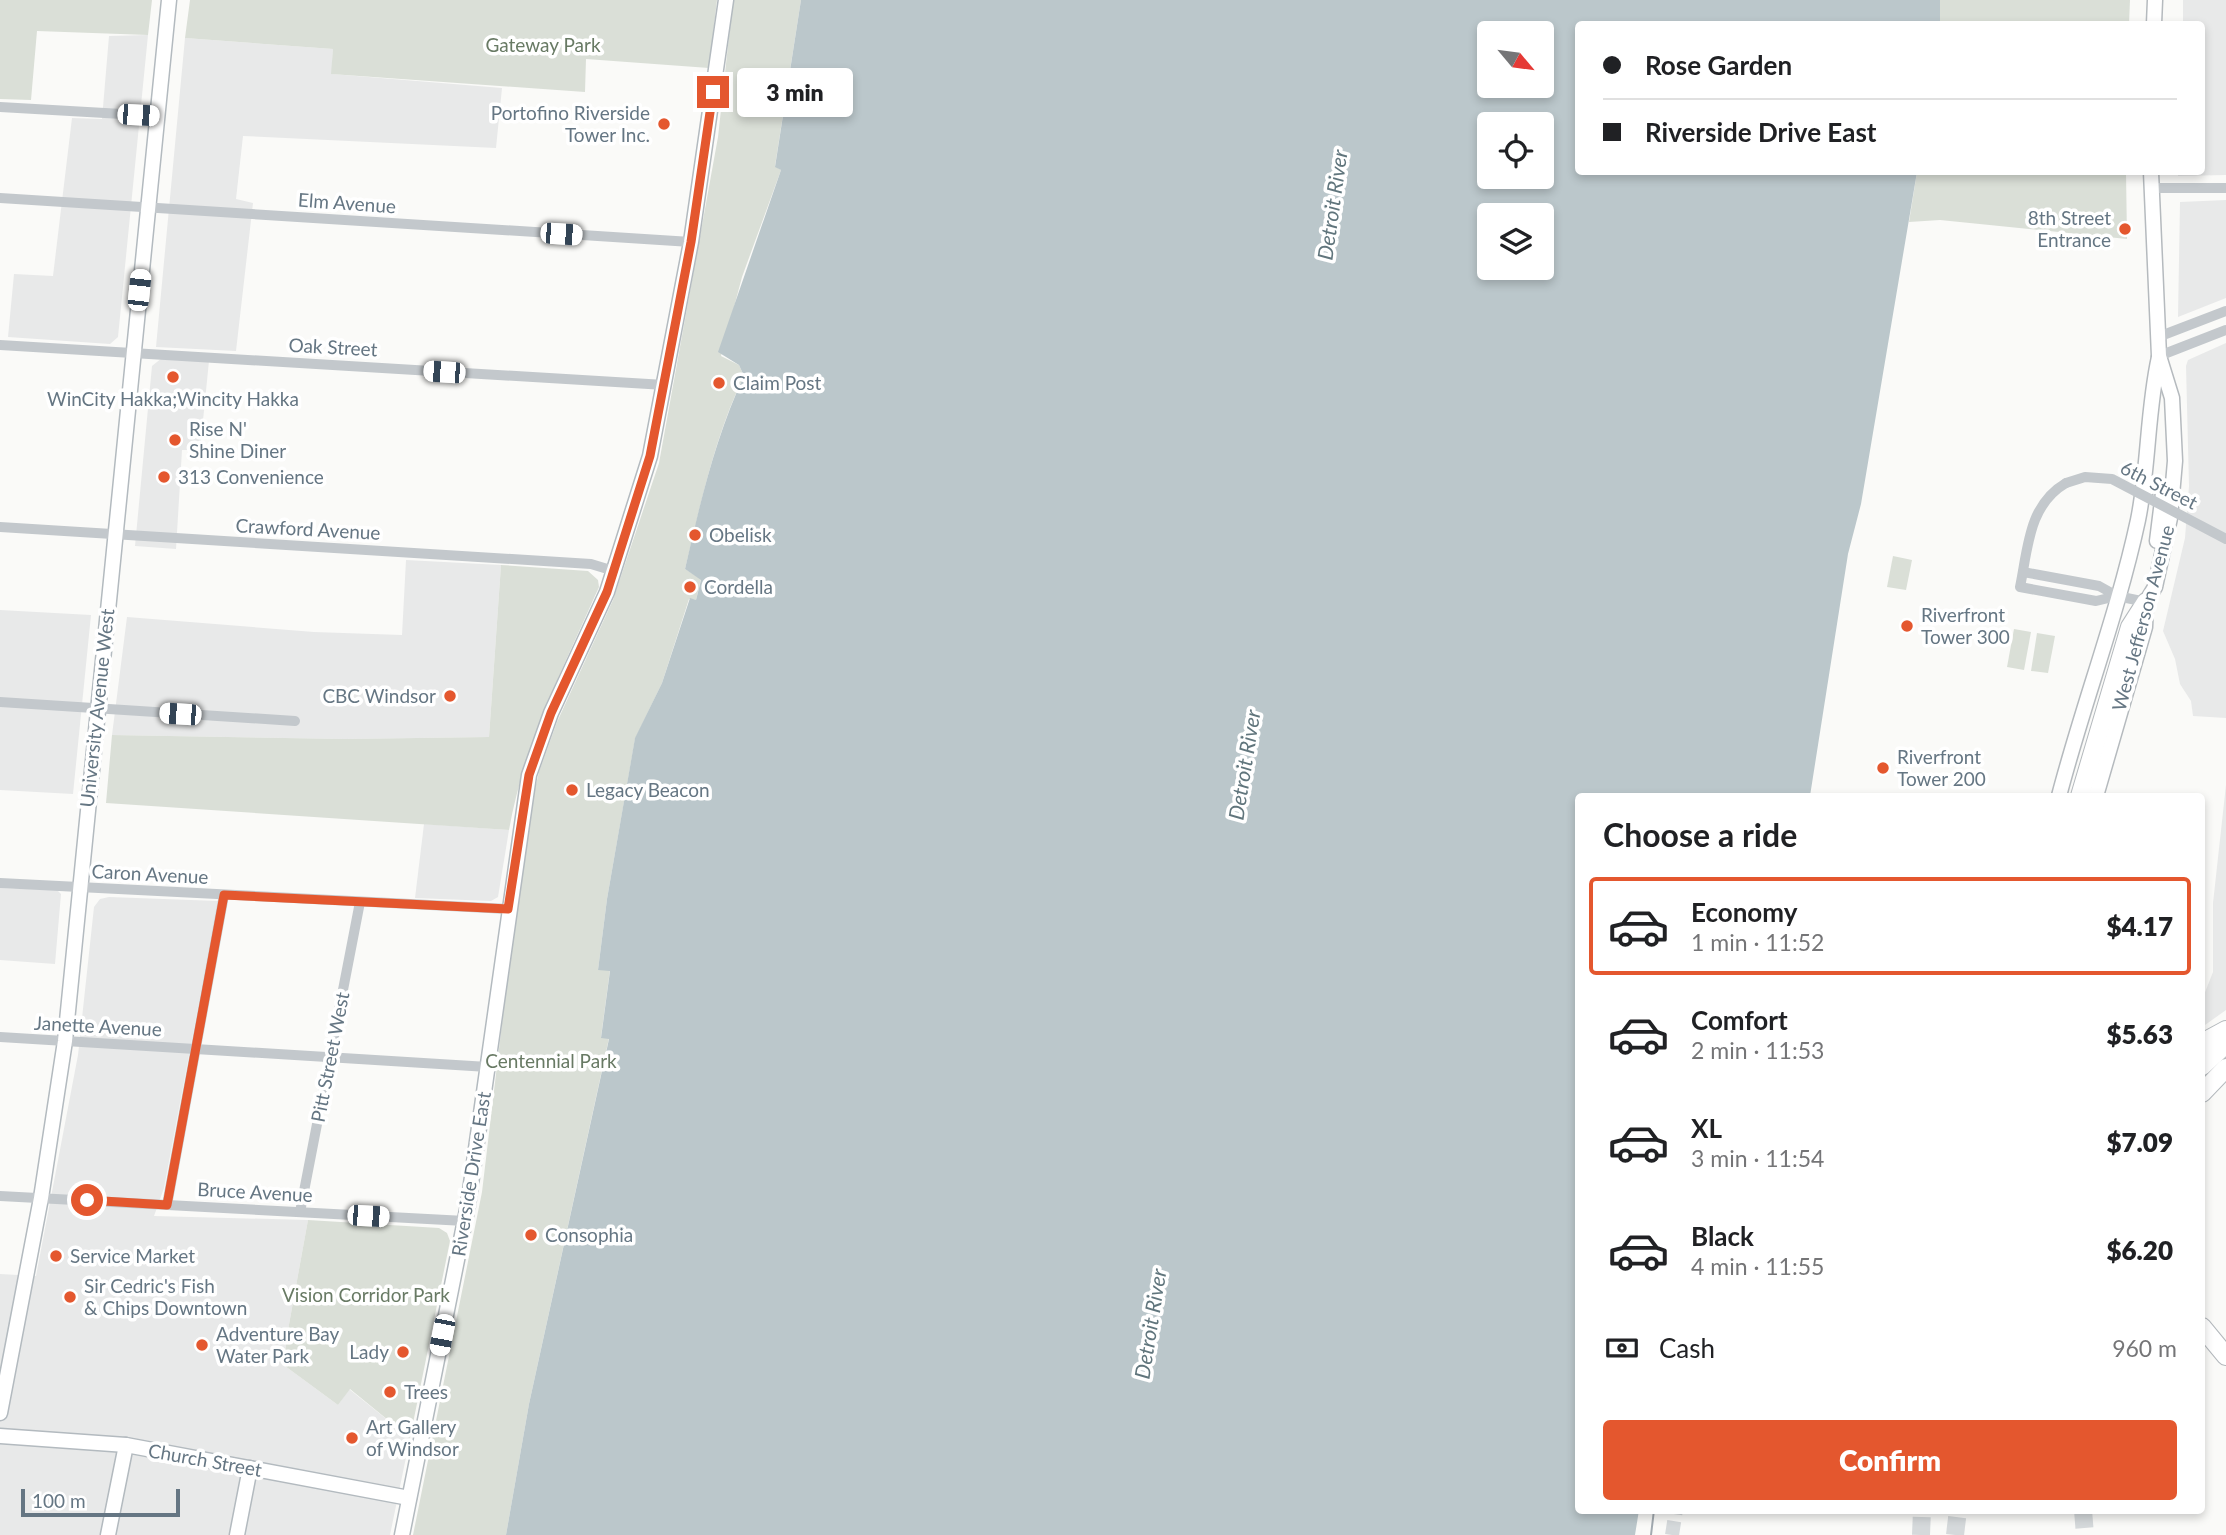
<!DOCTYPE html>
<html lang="en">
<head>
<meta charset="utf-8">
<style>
	:root { --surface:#fff; --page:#f6f6f6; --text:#202124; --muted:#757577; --line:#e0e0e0; --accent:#e4572e }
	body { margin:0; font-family:Lato,sans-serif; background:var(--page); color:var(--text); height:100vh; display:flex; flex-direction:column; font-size:26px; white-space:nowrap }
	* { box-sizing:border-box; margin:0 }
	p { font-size:23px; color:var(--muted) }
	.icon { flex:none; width:38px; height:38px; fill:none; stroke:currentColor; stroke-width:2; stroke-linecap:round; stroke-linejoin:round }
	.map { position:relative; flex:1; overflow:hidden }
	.drawer { position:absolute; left:1575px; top:793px; width:630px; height:721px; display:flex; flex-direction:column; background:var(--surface); border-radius:7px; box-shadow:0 4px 10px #0003 }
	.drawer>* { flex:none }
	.top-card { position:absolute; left:1575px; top:21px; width:630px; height:154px; border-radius:7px; box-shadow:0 4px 10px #0003; display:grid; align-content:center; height:154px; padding:0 28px; background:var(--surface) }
	.needle { width:46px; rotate:119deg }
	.controls { position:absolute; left:1477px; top:21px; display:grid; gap:14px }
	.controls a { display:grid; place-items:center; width:77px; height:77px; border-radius:7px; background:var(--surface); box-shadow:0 4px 10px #0003; font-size:35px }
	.scale { position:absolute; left:21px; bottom:18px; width:159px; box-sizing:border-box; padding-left:7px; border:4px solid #657683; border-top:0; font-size:19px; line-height:24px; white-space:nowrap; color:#657683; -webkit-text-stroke:5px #fff; paint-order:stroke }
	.end { position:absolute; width:32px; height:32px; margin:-16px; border:9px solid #e4572e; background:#fff; box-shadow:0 0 0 4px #fff }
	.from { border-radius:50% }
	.bubble { position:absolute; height:49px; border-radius:7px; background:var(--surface); box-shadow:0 4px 10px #0003; font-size:23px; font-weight:800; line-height:49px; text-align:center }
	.car { position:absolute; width:21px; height:42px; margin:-21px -10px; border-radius:9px; box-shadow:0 0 5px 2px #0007; background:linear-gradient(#fff 24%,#345 0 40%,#fff 0 76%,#345 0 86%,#fff 0) }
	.top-card b { display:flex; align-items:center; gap:24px; height:66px; font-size:26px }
	.top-card b+b { border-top:2px solid var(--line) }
	.top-card i { width:18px; height:18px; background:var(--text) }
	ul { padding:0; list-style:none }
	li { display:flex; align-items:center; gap:21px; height:98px; margin:0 14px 10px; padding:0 14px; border:4px solid transparent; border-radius:7px }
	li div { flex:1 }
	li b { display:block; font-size:26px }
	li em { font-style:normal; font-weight:800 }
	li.selected { border-color:var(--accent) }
	li>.icon { width:63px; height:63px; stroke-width:1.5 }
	h2 { padding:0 28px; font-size:32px; line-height:84px }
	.pay { display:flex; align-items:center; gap:18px; height:77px; padding:0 28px; font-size:26px }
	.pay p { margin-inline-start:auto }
	.button { display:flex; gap:14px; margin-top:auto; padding:14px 28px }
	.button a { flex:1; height:80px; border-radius:7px; background:var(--accent); color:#fff; font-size:28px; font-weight:800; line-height:80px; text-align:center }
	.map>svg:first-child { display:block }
	.built { fill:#e8e9e9 }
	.green { fill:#dadfd7 }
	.water { fill:#bbc7cb; fill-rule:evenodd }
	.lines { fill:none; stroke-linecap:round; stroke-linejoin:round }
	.secondary-tunnel { stroke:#d5d9db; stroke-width:14; stroke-dasharray:14 7; stroke-linecap:butt }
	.highway-tunnel { stroke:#d5d9db; stroke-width:18; stroke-dasharray:18 9; stroke-linecap:butt }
	.secondary-casing { stroke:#b3babf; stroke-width:17 }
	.primary-casing { stroke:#b5babe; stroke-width:17 }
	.highway-casing { stroke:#b4b9bd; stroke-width:20 }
	.street { stroke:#c3c8cc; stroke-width:10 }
	.secondary { stroke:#fff; stroke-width:14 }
	.primary { stroke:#fff; stroke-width:14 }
	.highway { stroke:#fff; stroke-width:18 }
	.tram { stroke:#a2aab0; stroke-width:2 }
	.street-bridge { stroke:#c3c8cc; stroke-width:10 }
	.route { stroke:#e4572e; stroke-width:9 }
	.poi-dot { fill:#e4572e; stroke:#fff; stroke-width:2.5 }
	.labels { text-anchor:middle; stroke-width:7; stroke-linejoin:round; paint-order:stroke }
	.park-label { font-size:19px; fill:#687a64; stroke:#fff }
	.poi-label { font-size:19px; fill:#657683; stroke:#fff; text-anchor:start }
	.street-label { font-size:19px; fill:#657683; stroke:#fff }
	.water-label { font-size:21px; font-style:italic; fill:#60757c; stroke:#fff }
</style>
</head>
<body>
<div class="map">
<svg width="2226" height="1535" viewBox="0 0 2226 1535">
	<rect width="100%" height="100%" fill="#fafaf8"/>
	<!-- built -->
	<g class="built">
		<path d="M2183,0H2226V175L2178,176V172H2202V24H2183Z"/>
		<path d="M148,35L118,337L110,344L8,337L14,274L53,276L72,118L102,119L109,36Z"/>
		<path d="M185,38L333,49L332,74L502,88L496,148L243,136L236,199L253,203L236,351L156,347Z"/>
		<path d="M2226,200V298L2178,317L2180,202Z"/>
		<path d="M2226,343V718L2193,716L2191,701L2180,684L2175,659L2163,631L2185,538L2189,486L2186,366L2188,360Z"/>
		<path d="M162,358L209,361L200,450H182L176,549L135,546L152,366Z"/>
		<path d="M406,560L501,565L489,737L345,739L112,735L127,617L314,632L402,635Z"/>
		<path d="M0,610L91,615L73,794L0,790Z"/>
		<path d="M2226,785V1010L2205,1025L2202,1022V1000L2213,972V903Z"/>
		<path d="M424,824L509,830L498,897L491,901L415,898Z"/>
		<path d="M0,888L57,890L61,894L55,964L0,960Z"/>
		<path d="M109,897L218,901L164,1188L154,1216L308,1220L286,1341L285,1366L338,1405L349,1389L410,1438L390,1535H0V1274L36,1276L78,1055L94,907L100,899Z"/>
	</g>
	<!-- green -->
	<g class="green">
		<path d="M0,0H152L148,35L37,31L31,100L0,99Z"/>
		<path d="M190,0H717L709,68L586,59L585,92L331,74L333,49L185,38Z"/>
		<path d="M733,0H801L775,166L781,170L742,277L721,356L739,365L744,376C714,438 701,503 685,569L701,579L696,600L689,599L662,683L635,739L607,899L598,970H610L601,1037L609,1038L529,1404L506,1535H413L482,1192L525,830L539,772L557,722L613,600L659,463L718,137Z"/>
		<path d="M1940,0H2130L2129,24H1940Z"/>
		<path d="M1917,172H2126L2127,239L1940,220L1909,222Z"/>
		<path d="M1893,556L1912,560L1906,590L1887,587Z"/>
		<path d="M501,565L588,571L598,580L599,587C564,666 524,744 509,830L106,803L112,735L345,739L489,737Z"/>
		<path d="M2014,629L2031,632L2024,670L2007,667Z"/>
		<path d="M2037,633L2055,636L2048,673L2031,671Z"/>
		<path d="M308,1220L439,1228L447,1233L450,1241L410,1438L350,1389L338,1405L285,1366L286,1341Z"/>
	</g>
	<!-- water -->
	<path class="water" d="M801,0H1940V24H1578V172H1917L1861,504L1848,554L1810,796H1578V1510H1639L1635,1535H506L529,1404L609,1039L601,1038L610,971L598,970L607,899L635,738L662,683L690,598L696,600L701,580L685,569C700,503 715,438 744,376L739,365L718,352L781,170L775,167ZM1489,33H1542V86H1489ZM1489,124H1542V177H1489ZM1489,215H1542V268H1489Z"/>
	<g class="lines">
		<!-- secondary-tunnel -->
		<path class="secondary-tunnel" d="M1672,1535L1676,1510"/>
		<!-- highway-tunnel -->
		<g class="highway-tunnel">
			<path d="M2083,1510L2085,1535"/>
			<path d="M1921,1535L1922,1510"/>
			<path d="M1955,1535L1958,1510"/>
		</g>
		<defs>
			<g id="secondary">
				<path d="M0,1413L41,1198L65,1041L169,0"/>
				<path d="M0,1436L126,1445L409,1498"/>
				<path d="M108,1535L126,1445"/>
				<path d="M237,1535L250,1468"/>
				<path d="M402,1535L468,1205L529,775L551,713L607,592L650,456L691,242L726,0"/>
			</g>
			<g id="primary">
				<path d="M2154,24L2155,0"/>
				<path d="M2143,495L2151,483L2160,487L2163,493L2157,541"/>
				<path d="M2059,796C2083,704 2118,613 2138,520C2149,466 2147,411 2159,357"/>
				<path d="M2096,796L2145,627L2146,602L2155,587L2170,518L2175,461L2172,398L2159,356L2151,172"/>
			</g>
			<g id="highway">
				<path d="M2080,796L2130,627L2146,602"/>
				<path d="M2202,1043L2226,1030"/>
				<path d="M2202,1066L2226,1044"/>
				<path d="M2202,1093L2226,1068"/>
				<path d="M2202,1327L2226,1356"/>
			</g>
		</defs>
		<!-- secondary casing -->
		<use href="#secondary" class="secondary-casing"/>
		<!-- primary casing -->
		<use href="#primary" class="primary-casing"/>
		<!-- highway casing -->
		<use href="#highway" class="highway-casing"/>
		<!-- street -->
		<g class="street">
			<path d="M0,107L157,116"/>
			<path d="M2150,188H2226"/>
			<path d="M0,198L691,242"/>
			<path d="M2158,337L2226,311"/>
			<path d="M0,345L665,385"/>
			<path d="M2159,356L2226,330"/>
			<path d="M2066,483C2028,505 2028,549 2020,587L2096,601L2117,596"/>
			<path d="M0,527L591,564L614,571"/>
			<path d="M2023,572L2099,586L2117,596L2146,602"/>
			<path d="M0,702L295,721"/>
			<path d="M0,883L508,909"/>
			<path d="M0,1037L488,1067"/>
			<path d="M0,1196L465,1221"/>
			<path d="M167,1205L224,895"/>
			<path d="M300,1212L360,902"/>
		</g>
		<!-- secondary -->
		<use href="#secondary" class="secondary"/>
		<!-- primary -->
		<use href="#primary" class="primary"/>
		<!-- highway -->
		<use href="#highway" class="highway"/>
		<!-- tram -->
		<path class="tram" d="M1651,1535L1654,1510"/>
		<!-- street-bridge -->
		<path class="street-bridge" d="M2066,483L2085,477L2112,479L2226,539"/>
	</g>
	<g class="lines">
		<!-- route -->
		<path class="route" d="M87,1200L167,1205L224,895L508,909L529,775L551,713L607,592L650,456L691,242L713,92"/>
	</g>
	<!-- markers -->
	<g class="poi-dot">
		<circle cx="664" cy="124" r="7"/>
		<circle cx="2125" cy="229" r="7"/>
		<circle cx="173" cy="377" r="7"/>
		<circle cx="719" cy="383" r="7"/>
		<circle cx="175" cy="440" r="7"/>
		<circle cx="164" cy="477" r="7"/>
		<circle cx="695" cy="535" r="7"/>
		<circle cx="690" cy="587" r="7"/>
		<circle cx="1907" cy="626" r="7"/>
		<circle cx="450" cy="696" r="7"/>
		<circle cx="1883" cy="768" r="7"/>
		<circle cx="572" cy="790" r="7"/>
		<circle cx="531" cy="1235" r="7"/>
		<circle cx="56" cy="1256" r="7"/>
		<circle cx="70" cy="1297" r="7"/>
		<circle cx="202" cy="1345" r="7"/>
		<circle cx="403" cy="1352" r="7"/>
		<circle cx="390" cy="1392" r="7"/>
		<circle cx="352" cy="1438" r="7"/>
	</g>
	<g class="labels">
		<!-- park labels -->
		<g class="park-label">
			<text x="543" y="52">Gateway Park</text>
			<text x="551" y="1068">Centennial Park</text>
			<text x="366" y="1302">Vision Corridor Park</text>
		</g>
		<!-- poi labels -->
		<g class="poi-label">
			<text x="650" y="120" text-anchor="end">Portofino Riverside<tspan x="650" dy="22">Tower Inc.</tspan></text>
			<text x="2111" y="225" text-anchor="end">8th Street<tspan x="2111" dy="22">Entrance</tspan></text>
			<text x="733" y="390">Claim Post</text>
			<text x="173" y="406" text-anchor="middle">WinCity Hakka;Wincity Hakka</text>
			<text x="189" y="436">Rise N'<tspan x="189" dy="22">Shine Diner</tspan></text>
			<text x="178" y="484">313 Convenience</text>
			<text x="709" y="542">Obelisk</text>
			<text x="704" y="594">Cordella</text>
			<text x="1921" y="622">Riverfront<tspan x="1921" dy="22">Tower 300</tspan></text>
			<text x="436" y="703" text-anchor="end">CBC Windsor</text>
			<text x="1897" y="764">Riverfront<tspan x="1897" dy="22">Tower 200</tspan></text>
			<text x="586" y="797">Legacy Beacon</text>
			<text x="545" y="1242">Consophia</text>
			<text x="70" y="1263">Service Market</text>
			<text x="84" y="1293">Sir Cedric's Fish<tspan x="84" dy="22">&amp; Chips Downtown</tspan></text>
			<text x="216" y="1341">Adventure Bay<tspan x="216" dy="22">Water Park</tspan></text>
			<text x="389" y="1359" text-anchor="end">Lady</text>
			<text x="404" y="1399">Trees</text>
			<text x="366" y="1434">Art Gallery<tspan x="366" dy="22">of Windsor</tspan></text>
		</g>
		<!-- street labels -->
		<g class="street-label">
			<text transform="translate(347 203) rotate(4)" y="7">Elm Avenue</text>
			<text transform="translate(333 347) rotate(3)" y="7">Oak Street</text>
			<text transform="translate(2159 485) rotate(27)" y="7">6th Street</text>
			<text transform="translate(308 529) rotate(3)" y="7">Crawford Avenue</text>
			<text transform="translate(2143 618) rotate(-75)" y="7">West Jefferson Avenue</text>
			<text transform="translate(97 708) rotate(-84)" y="7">University Avenue West</text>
			<text transform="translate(150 874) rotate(3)" y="7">Caron Avenue</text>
			<text transform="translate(98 1026) rotate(3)" y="7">Janette Avenue</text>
			<text transform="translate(330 1057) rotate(-79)" y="7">Pitt Street West</text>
			<text transform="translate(471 1174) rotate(-81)" y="7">Riverside Drive East</text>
			<text transform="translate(255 1192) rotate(3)" y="7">Bruce Avenue</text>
			<text transform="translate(205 1460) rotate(10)" y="7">Church Street</text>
		</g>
		<!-- water labels -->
		<g class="water-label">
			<text transform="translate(1333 205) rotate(-82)" y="7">Detroit River</text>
			<text transform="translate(1245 765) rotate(-81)" y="7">Detroit River</text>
			<text transform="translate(1151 1324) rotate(-81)" y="7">Detroit River</text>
		</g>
	</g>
</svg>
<div class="controls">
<a><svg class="needle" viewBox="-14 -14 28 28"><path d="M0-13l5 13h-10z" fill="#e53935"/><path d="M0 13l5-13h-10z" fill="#757577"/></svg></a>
<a><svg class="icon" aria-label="locate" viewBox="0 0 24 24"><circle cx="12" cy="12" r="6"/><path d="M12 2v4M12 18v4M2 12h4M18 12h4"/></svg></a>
<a><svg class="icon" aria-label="layers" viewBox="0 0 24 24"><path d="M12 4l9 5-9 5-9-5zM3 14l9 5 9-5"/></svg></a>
</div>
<div class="scale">100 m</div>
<i class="end from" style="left:87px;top:1200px"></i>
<i class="end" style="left:713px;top:92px"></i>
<div class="bubble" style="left:737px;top:68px;width:116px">3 min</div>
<i class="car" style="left:138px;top:115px;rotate:93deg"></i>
<i class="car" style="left:561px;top:234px;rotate:94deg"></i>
<i class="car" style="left:139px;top:290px;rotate:6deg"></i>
<i class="car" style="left:444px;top:372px;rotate:274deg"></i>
<i class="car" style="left:180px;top:714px;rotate:274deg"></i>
<i class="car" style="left:368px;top:1216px;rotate:93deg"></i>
<i class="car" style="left:442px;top:1335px;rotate:191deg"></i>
<div class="top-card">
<b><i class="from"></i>Rose Garden</b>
<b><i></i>Riverside Drive East</b>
</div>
<section class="drawer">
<h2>Choose a ride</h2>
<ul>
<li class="selected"><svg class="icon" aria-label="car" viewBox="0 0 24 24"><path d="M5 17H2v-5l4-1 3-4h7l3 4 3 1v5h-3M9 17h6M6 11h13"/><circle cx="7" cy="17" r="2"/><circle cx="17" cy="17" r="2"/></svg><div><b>Economy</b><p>1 min · 11:52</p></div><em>$4.17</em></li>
<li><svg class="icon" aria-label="car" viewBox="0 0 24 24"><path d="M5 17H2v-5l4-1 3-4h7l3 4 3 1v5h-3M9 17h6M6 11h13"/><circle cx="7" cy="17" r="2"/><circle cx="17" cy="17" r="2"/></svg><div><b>Comfort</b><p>2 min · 11:53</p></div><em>$5.63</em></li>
<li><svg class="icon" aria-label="car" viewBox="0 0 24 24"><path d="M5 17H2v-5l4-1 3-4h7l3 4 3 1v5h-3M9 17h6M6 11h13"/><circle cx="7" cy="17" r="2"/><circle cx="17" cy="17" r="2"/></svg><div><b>XL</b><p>3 min · 11:54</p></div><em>$7.09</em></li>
<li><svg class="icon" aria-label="car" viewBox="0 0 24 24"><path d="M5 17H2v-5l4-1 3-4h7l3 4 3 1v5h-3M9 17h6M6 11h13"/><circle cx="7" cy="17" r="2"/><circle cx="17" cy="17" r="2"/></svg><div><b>Black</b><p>4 min · 11:55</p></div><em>$6.20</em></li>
</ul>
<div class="pay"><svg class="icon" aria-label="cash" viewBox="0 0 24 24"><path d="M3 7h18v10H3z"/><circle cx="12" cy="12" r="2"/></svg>Cash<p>960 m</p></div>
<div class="button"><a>Confirm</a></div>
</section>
</div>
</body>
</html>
